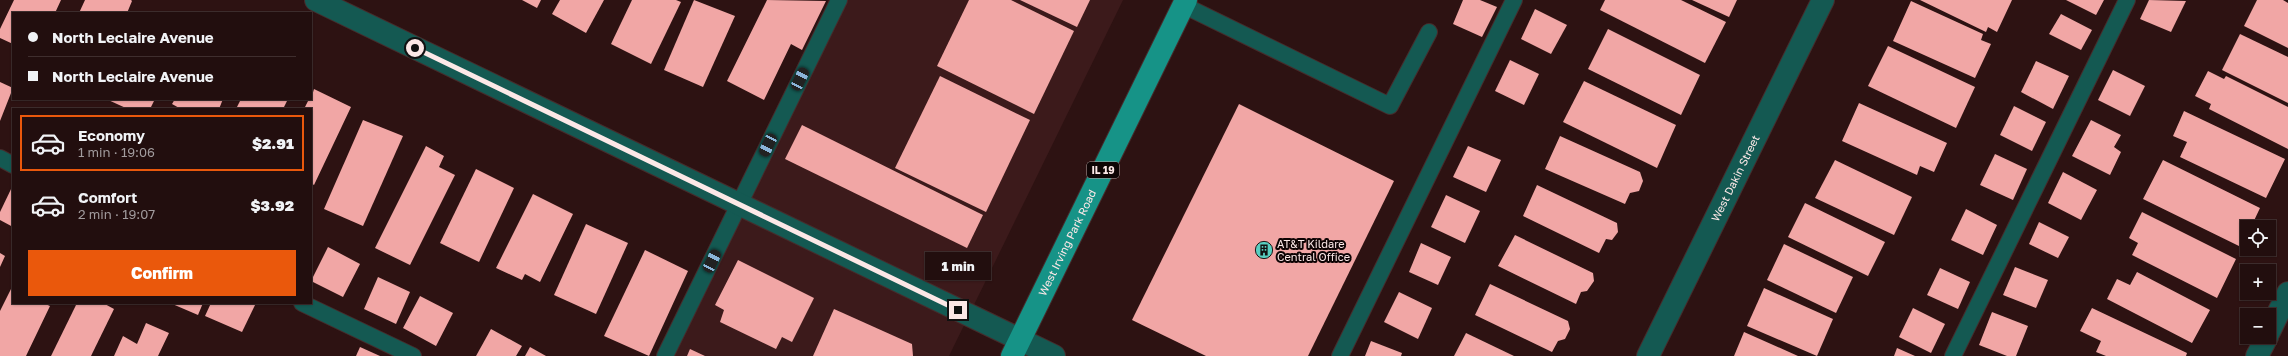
<!DOCTYPE html>
<html lang="en">
<head>
<meta charset="utf-8">
<style>
	:root { --surface:#220e0e; --page:#2a1717; --text:#f1f3f6; --muted:#a29c9e; --line:#3f2e2e; --accent:#ea580c }
	body { margin:0; font-family:"Golos Text",sans-serif; background:var(--page); color:var(--text); height:100vh; display:flex; flex-direction:column; font-size:15px; white-space:nowrap }
	* { box-sizing:border-box; margin:0 }
	p { font-size:13px; color:var(--muted) }
	.icon { flex:none; width:22px; height:22px; fill:none; stroke:currentColor; stroke-width:2; stroke-linecap:round; stroke-linejoin:round }
	.map { position:relative; flex:1; overflow:hidden }
	.drawer { position:absolute; left:12px; top:108px; width:300px; height:196px; display:flex; flex-direction:column; background:var(--surface); border-radius:0px; box-shadow:0 1px 3px #0004,0 0 0 1px var(--line) }
	.drawer>* { flex:none }
	.guide { position:absolute; left:12px; top:12px; width:300px; height:88px; border-radius:0px; box-shadow:0 1px 3px #0004,0 0 0 1px var(--line); display:grid; align-content:center; height:88px; padding:0 16px; background:var(--surface) }
	.tools { position:absolute; left:2240px; top:220px; display:grid; gap:8px }
	.tools a { display:grid; place-items:center; width:36px; height:36px; border-radius:0px; background:var(--surface); box-shadow:0 1px 3px #0004,0 0 0 1px var(--line); font-size:20px }
	.end { position:absolute; width:18px; height:18px; margin:-9px; border:5px solid #fce8e7; background:#111; box-shadow:0 0 0 2px #111 }
	.from { border-radius:50% }
	.bubble { position:absolute; height:28px; border-radius:0px; background:var(--surface); box-shadow:0 1px 3px #0004,0 0 0 1px var(--line); font-size:13px; font-weight:800; line-height:28px; text-align:center }
	.car { position:absolute; width:12px; height:24px; margin:-12px -6px; border-radius:5px; box-shadow:0 0 3px 1px #0007; background:linear-gradient(#222 24%,#8ab4d8 0 40%,#222 0 76%,#8ab4d8 0 86%,#222 0) }
	.guide b { display:flex; align-items:center; gap:14px; height:38px; font-size:15px }
	.guide b+b { border-top:1px solid var(--line) }
	.guide i { width:10px; height:10px; background:var(--text) }
	ul { padding:7px 0 0; list-style:none }
	li { display:flex; align-items:center; gap:12px; height:56px; margin:0 8px 6px; padding:0 8px; border:2px solid transparent; border-radius:0px }
	li div { flex:1 }
	li b { display:block; font-size:15px }
	li em { font-style:normal; font-weight:800 }
	li.selected { border-color:var(--accent) }
	li>.icon { width:36px; height:36px; stroke-width:1.5 }
	.cta { display:flex; gap:8px; margin-top:auto; padding:8px 16px }
	.cta a { flex:1; height:46px; border-radius:0px; background:var(--accent); color:#fff; font-size:16px; font-weight:800; line-height:46px; text-align:center }
	.map>svg:first-child { display:block }
	.built { fill:#3c1a1b }
	.building { fill:#f1a6a5 }
	.lines { fill:none; stroke-linecap:round; stroke-linejoin:round }
	.lane-casing { stroke:#462c2c; stroke-width:18 }
	.street-casing { stroke:#462c2c; stroke-width:24 }
	.primary-casing { stroke:#462c2c; stroke-width:24 }
	.lane { stroke:#145952; stroke-width:16 }
	.street { stroke:#145952; stroke-width:22 }
	.primary { stroke:#169387; stroke-width:22 }
	.route { stroke:#fce8e7; stroke-width:5 }
	.labels { text-anchor:middle; stroke-width:4; stroke-linejoin:round; paint-order:stroke }
	.shield { fill:#0e0404; stroke:#b5a4a3; stroke-width:1 }
	.shield-label { font-size:10px; font-weight:bold; fill:#fce8e7 }
	.street-label { font-size:11px; fill:#fce8e7; stroke:#0e0404 }
	.poi-label { font-size:11px; fill:#fce8e7; stroke:#0e0404; text-anchor:start }
</style>
</head>
<body>
<div class="map">
<svg width="2288" height="356" viewBox="0 0 2288 356">
	<rect width="100%" height="100%" fill="#2d1212"/>
	<!-- built -->
	<path class="built" d="M842,0H1123L949,356H669Z"/>
	<!-- building -->
	<g class="building">
		<path d="M14,0H61L55,13H13V44L0,38V29Z"/>
		<path d="M85,0H131L132,1L127,13H79Z"/>
		<path d="M522,0H541L537,8Z"/>
		<path d="M560,0H604L586,33L552,14Z"/>
		<path d="M632,0H676L681,2L651,64L611,44Z"/>
		<path d="M694,0L735,16L703,87L664,70Z"/>
		<path d="M767,0L826,1L802,50L791,44L764,100L727,81Z"/>
		<path d="M969,0H1011L1074,31L1034,114L937,66Z"/>
		<path d="M1020,0H1090L1077,27Z"/>
		<path d="M1463,0H1480L1497,7L1482,37L1453,24Z"/>
		<path d="M1605,0H1681L1726,22L1705,63L1600,10Z"/>
		<path d="M1692,0H1737L1729,17Z"/>
		<path d="M1920,0H2012L1997,32L1988,27L1986,32Z"/>
		<path d="M2066,0H2104L2096,15Z"/>
		<path d="M2149,0L2186,1L2171,32L2140,19Z"/>
		<path d="M2257,0H2283L2288,3V48L2244,26Z"/>
		<path d="M1911,1L1983,34L1981,40L1991,44L1975,78L1893,41Z"/>
		<path d="M1535,9L1567,25L1551,54L1521,39Z"/>
		<path d="M2061,14L2092,30L2081,50L2049,34Z"/>
		<path d="M1608,29L1700,75L1681,115L1588,69Z"/>
		<path d="M2240,34L2288,57V103L2222,70Z"/>
		<path d="M1888,46L1975,87L1956,128L1868,86Z"/>
		<path d="M1510,60L1539,74L1524,105L1495,91Z"/>
		<path d="M2036,61L2069,76L2053,109L2021,92Z"/>
		<path d="M2113,70L2145,86L2130,116L2098,100Z"/>
		<path d="M2208,71L2224,79L2226,76L2288,107V149L2209,109L2211,104L2195,96Z"/>
		<path d="M940,76L1030,120L986,212L895,168Z"/>
		<path d="M1584,81L1676,125L1657,168L1563,122Z"/>
		<path d="M0,82L13,88L0,121Z"/>
		<path d="M314,89L351,107L314,185L311,183V109H304L309,99H311Z"/>
		<path d="M106,99H155L150,109H128Z"/>
		<path d="M175,99H223L219,109H181L172,104Z"/>
		<path d="M241,99H288L283,109H236Z"/>
		<path d="M1859,103L1947,143L1934,172L1920,166L1917,175L1842,141Z"/>
		<path d="M1239,104L1394,181L1308,356H1206L1132,320Z"/>
		<path d="M2014,106L2046,122L2032,151L2000,135Z"/>
		<path d="M2184,111L2285,159L2266,198L2180,157L2187,142L2173,136Z"/>
		<path d="M363,120L403,136L363,226L324,209Z"/>
		<path d="M2091,120L2121,135L2114,147L2121,152L2110,175L2072,156Z"/>
		<path d="M802,125L983,215L967,248L785,159Z"/>
		<path d="M1560,136L1640,172L1643,181L1639,191L1630,193L1625,204L1545,169Z"/>
		<path d="M426,146L444,156L439,167L455,175L410,265L375,248Z"/>
		<path d="M1468,146L1501,160L1486,192L1453,177Z"/>
		<path d="M1995,154L2027,169L2013,200L1980,185Z"/>
		<path d="M1835,160L1912,197L1894,235L1815,198Z"/>
		<path d="M2163,160L2260,208L2251,227H2247V236L2241,247L2143,199Z"/>
		<path d="M476,169L514,188L479,262L440,243Z"/>
		<path d="M2063,172L2097,190L2081,220L2048,203Z"/>
		<path d="M13,185V227L0,220V212Z"/>
		<path d="M1537,185L1617,223L1618,232L1612,240L1606,239L1599,253L1523,216Z"/>
		<path d="M533,194L573,214L540,282L525,274L522,280L496,268Z"/>
		<path d="M1446,195L1480,211L1465,243L1431,227Z"/>
		<path d="M1805,203L1885,242L1868,276L1788,237Z"/>
		<path d="M1966,209L1997,225L1983,255L1951,240Z"/>
		<path d="M2142,212L2236,259L2217,298L2132,255L2138,243L2129,238Z"/>
		<path d="M2039,222L2069,237L2058,258L2029,244Z"/>
		<path d="M586,224L628,243L596,314L554,295Z"/>
		<path d="M1515,235L1593,273L1594,281L1587,291L1581,292L1576,304L1498,266Z"/>
		<path d="M1421,243L1451,257L1438,285L1409,272Z"/>
		<path d="M1784,244L1853,277L1836,313L1767,280Z"/>
		<path d="M328,247L360,264L343,297L311,281Z"/>
		<path d="M645,250L688,271L649,356L604,336Z"/>
		<path d="M0,253L5,256L0,267Z"/>
		<path d="M738,260L814,298L792,342L782,337L776,349L720,322L724,310L715,305Z"/>
		<path d="M2015,267L2048,280L2036,308L2003,295Z"/>
		<path d="M1940,268L1970,282L1958,309L1927,295Z"/>
		<path d="M2137,272L2210,310L2192,343L2107,299L2117,279L2130,285Z"/>
		<path d="M378,277L410,292L396,324L364,309Z"/>
		<path d="M1490,284L1568,321L1570,329L1565,339L1558,341L1552,352L1475,315Z"/>
		<path d="M13,285V303H43L50,306L26,356H0V311Z"/>
		<path d="M1764,288L1833,319L1817,356L1747,326Z"/>
		<path d="M1399,292L1432,308L1418,339L1384,322Z"/>
		<path d="M420,296L453,313L436,346L403,328Z"/>
		<path d="M77,303H103L114,309L91,356H51Z"/>
		<path d="M170,303H203L198,315Z"/>
		<path d="M211,303H256L242,332L205,316Z"/>
		<path d="M1913,308L1945,324L1931,353L1899,337Z"/>
		<path d="M2092,308L2187,353L2186,356H2106L2096,352L2101,341L2080,331Z"/>
		<path d="M834,309L912,344L913,356H813Z"/>
		<path d="M1992,312L2028,326L2016,356H2007L1979,345Z"/>
		<path d="M146,323L169,333L158,356H114L123,336L137,344Z"/>
		<path d="M491,329L522,346L516,356H476Z"/>
		<path d="M1744,332L1798,356H1734Z"/>
		<path d="M1466,333L1514,356H1454Z"/>
		<path d="M1371,341L1402,353L1401,356H1365Z"/>
		<path d="M360,347L380,356H356Z"/>
		<path d="M530,347L546,356H525Z"/>
		<path d="M1897,348L1915,356H1894Z"/>
		<path d="M690,349L705,356H687Z"/>
	</g>
	<g class="lines">
		<defs>
			<g id="lane">
				<path d="M1183,5L1390,106L1429,32"/>
				<path d="M0,158L13,165"/>
				<path d="M302,303L413,356"/>
				<path d="M665,356L839,0"/>
				<path d="M1340,356L1514,0"/>
				<path d="M1953,356L2127,0"/>
			</g>
			<g id="street">
				<path d="M316,0L1054,356"/>
				<path d="M2269,332L2288,293"/>
				<path id="s1" d="M1648,356L1823,0"/>
				<path d="M2257,356L2267,337"/>
			</g>
			<g id="primary">
				<path id="s2" d="M1012,356L1186,0"/>
			</g>
		</defs>
		<!-- lane casing -->
		<use href="#lane" class="lane-casing"/>
		<!-- street casing -->
		<use href="#street" class="street-casing"/>
		<!-- primary casing -->
		<use href="#primary" class="primary-casing"/>
		<!-- lane -->
		<use href="#lane" class="lane"/>
		<!-- street -->
		<use href="#street" class="street"/>
		<!-- primary -->
		<use href="#primary" class="primary"/>
	</g>
	<g class="lines">
		<!-- route -->
		<path class="route" d="M415,48L958,310"/>
	</g>
	<!-- icons -->
	<defs>
		<symbol id="building-disc" viewBox="-11 -11 22 22"><circle r="9.5" fill="#58cec0" stroke="#0e0404"/><path d="M-4-6H4V6H1V3H-1V6H-4ZM-2.5-4.3h1.7v1.8h-1.7ZM.8-4.3h1.7v1.8H.8ZM-2.5-1h1.7V.8h-1.7ZM.8-1h1.7V.8H.8Z" fill="#111"/></symbol>
	</defs>
	<g fill-rule="evenodd">
		<use href="#building-disc" x="1254" y="240" width="20" height="20"/>
	</g>
	<g class="labels">
		<!-- shield labels -->
		<rect class="shield" x="1087" y="162" width="32" height="16" rx="3"/>
		<g class="shield-label">
			<text x="1103" y="174">IL 19</text>
		</g>
		<!-- street labels -->
		<g class="street-label">
			<text dy="4" stroke="none"><textPath href="#s1" startOffset="198">West Dakin Street</textPath></text>
			<text dy="4" stroke="none"><textPath href="#s2" startOffset="126">West Irving Park Road</textPath></text>
		</g>
		<!-- poi labels -->
		<g class="poi-label">
			<text x="1277" y="248">AT&amp;T Kildare<tspan x="1277" dy="13">Central Office</tspan></text>
		</g>
	</g>
</svg>
<div class="tools">
<a><svg class="icon" aria-label="locate" viewBox="0 0 24 24"><circle cx="12" cy="12" r="6"/><path d="M12 2v4M12 18v4M2 12h4M18 12h4"/></svg></a>
<a>+</a>
<a>−</a>
</div>
<i class="end from" style="left:415px;top:48px"></i>
<i class="end" style="left:958px;top:310px"></i>
<div class="bubble" style="left:925px;top:252px;width:66px">1 min</div>
<i class="car" style="left:800px;top:79px;rotate:26deg"></i>
<i class="car" style="left:768px;top:145px;rotate:206deg"></i>
<i class="car" style="left:712px;top:261px;rotate:26deg"></i>
<div class="guide">
<b><i class="from"></i>North Leclaire Avenue</b>
<b><i></i>North Leclaire Avenue</b>
</div>
<section class="drawer">
<ul>
<li class="selected"><svg class="icon" aria-label="car" viewBox="0 0 24 24"><path d="M5 17H2v-5l4-1 3-4h7l3 4 3 1v5h-3M9 17h6M6 11h13"/><circle cx="7" cy="17" r="2"/><circle cx="17" cy="17" r="2"/></svg><div><b>Economy</b><p>1 min · 19:06</p></div><em>$2.91</em></li>
<li><svg class="icon" aria-label="car" viewBox="0 0 24 24"><path d="M5 17H2v-5l4-1 3-4h7l3 4 3 1v5h-3M9 17h6M6 11h13"/><circle cx="7" cy="17" r="2"/><circle cx="17" cy="17" r="2"/></svg><div><b>Comfort</b><p>2 min · 19:07</p></div><em>$3.92</em></li>
</ul>
<div class="cta"><a>Confirm</a></div>
</section>
</div>
</body>
</html>
